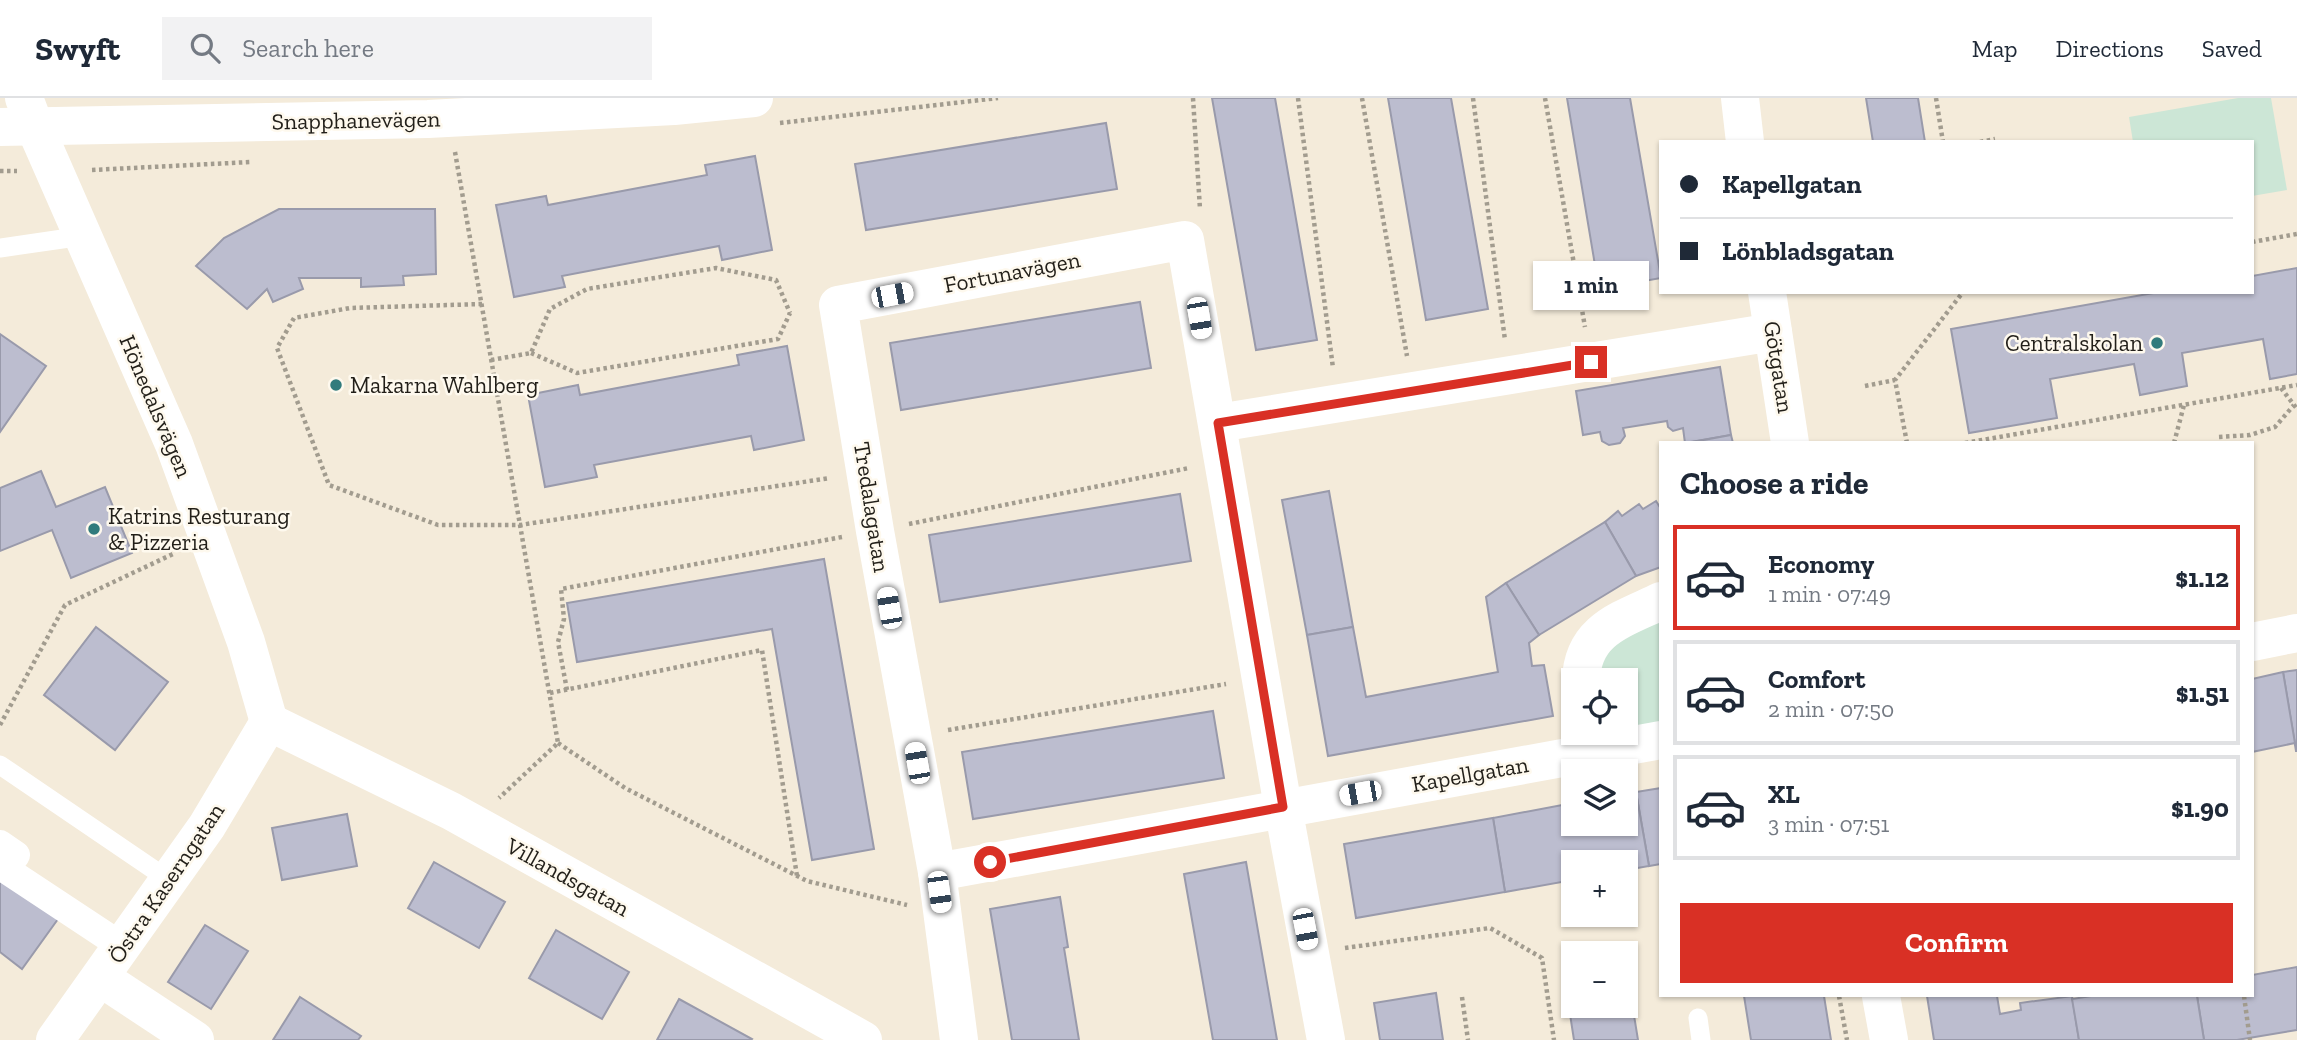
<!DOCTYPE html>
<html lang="en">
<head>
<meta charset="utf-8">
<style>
	:root { --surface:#fff; --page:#f2f2f3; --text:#1f2937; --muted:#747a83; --line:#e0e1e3; --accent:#d93025 }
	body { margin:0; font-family:"Zilla Slab",serif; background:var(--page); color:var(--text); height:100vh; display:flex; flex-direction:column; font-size:26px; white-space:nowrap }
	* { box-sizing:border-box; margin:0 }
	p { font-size:23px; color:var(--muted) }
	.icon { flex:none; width:38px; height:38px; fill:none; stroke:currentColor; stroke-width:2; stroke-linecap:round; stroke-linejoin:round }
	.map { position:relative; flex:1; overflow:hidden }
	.panel { position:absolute; left:1659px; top:343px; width:595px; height:556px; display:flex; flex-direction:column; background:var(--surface); border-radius:0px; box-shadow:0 2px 5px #0004 }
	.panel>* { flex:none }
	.guide { position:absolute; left:1659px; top:42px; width:595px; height:154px; border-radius:0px; box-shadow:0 2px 5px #0004; display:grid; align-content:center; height:154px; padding:0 21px; background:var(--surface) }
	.tools { position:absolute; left:1561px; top:570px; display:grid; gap:14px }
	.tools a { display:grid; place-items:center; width:77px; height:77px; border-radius:0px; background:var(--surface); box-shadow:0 2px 5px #0004; font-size:35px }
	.end { position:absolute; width:32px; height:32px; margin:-16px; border:9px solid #d93025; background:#fff; box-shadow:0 0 0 4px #fff }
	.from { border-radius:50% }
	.bubble { position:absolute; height:49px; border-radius:0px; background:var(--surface); box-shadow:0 2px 5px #0004; font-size:23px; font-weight:800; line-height:49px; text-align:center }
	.car { position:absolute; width:21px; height:42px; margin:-21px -10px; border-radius:9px; box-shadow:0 0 5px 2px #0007; background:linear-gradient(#fff 24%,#345 0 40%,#fff 0 76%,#345 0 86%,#fff 0) }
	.guide b { display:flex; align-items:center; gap:24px; height:66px; font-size:26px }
	.guide b+b { border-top:2px solid var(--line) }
	.guide i { width:18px; height:18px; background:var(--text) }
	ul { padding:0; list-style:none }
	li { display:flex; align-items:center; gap:21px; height:105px; margin:0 14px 10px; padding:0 7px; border:4px solid var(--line); border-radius:0px }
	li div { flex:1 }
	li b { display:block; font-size:26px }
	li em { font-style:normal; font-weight:800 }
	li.selected { border-color:var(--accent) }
	li>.icon { width:63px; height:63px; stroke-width:1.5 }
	h2 { padding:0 21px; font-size:32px; line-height:84px }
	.cta { display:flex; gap:14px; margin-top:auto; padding:14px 21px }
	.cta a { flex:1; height:80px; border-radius:0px; background:var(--accent); color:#fff; font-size:28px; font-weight:800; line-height:80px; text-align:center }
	header { display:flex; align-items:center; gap:42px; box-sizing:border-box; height:98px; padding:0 35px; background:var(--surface); border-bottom:2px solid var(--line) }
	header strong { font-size:33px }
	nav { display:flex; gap:38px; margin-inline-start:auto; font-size:24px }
	.search { width:490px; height:63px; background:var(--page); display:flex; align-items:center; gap:18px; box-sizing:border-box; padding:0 24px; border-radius:0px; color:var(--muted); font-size:26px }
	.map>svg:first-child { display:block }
	.green { fill:#cce6d6 }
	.building { fill:#bcbdcf; stroke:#999aab; stroke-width:2 }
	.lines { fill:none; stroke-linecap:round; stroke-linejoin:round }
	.path { stroke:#a29c8f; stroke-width:4.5; stroke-dasharray:3.5 3.5; stroke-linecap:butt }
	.service { stroke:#fff; stroke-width:19 }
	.pedestrian { stroke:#fff; stroke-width:28 }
	.minor { stroke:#fff; stroke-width:38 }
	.tertiary { stroke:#fff; stroke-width:38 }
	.secondary { stroke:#fff; stroke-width:38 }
	.route { stroke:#d93025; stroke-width:9 }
	.poi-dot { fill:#317b7c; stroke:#fef9ee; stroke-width:2.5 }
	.labels { text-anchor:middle; stroke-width:5; stroke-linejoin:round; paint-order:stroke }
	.street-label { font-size:23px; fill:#221f19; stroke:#fef9ee }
	.poi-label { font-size:23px; fill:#221f19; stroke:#fef9ee; text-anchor:start }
</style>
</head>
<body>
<header>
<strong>Swyft</strong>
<div class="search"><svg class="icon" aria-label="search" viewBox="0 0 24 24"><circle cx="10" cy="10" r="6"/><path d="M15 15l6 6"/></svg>Search here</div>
<nav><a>Map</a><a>Directions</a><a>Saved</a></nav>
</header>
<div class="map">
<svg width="2297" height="942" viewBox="0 0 2297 942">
	<rect width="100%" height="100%" fill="#f4ebda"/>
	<!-- green -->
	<g class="green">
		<path d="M2238,0H2271L2287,92L2252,98V44H2133L2129,19Z"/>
		<path d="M1661,523V625L1626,631V583H1594L1596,567L1626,536Z"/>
	</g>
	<!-- building -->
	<g class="building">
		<path d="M1212,0H1275L1317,242L1256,252Z"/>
		<path d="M1388,0H1451L1488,211L1426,222Z"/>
		<path d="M1567,0H1630L1661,180L1599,191Z"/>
		<path d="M1866,0H1918L1925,44H1873Z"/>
		<path d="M1106,25L1117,91L866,132L855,66Z"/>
		<path d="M755,58L772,152L722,162L719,148L562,178L565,189L514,199L496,107L546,98L548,107L707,77L705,67Z"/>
		<path d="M279,111H435L436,176L403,178L404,187L361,189V180H299L303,191L273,204L267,191L247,211L196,168L224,140Z"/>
		<path d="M2297,170V276L2270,281L2263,241L2182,255L2187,288L2140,297L2134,266L2050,281L2057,320L1969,335L1951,231L2159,194H2252V178Z"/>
		<path d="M1140,204L1151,270L901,312L890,245Z"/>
		<path d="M0,236L46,268L0,334Z"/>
		<path d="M787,248L804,342L754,352L751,338L594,367L597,379L545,389L528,297L578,287L580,297L739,267L737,257Z"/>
		<path d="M1720,269L1731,337L1685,345L1683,330L1673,333L1668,329L1667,323L1623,330L1625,338L1620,345L1609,347L1602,343L1600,334L1583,337L1576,293Z"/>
		<path d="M1731,337L1733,345H1687Z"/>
		<path d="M41,373L56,409L105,389L132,455L71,480L52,432L0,453V390Z"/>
		<path d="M1329,393L1353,529L1307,537L1282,402Z"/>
		<path d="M1180,396L1191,463L940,504L929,437Z"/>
		<path d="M1656,403L1661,411V469L1636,478L1605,424L1618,413L1622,418L1639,406L1643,411Z"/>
		<path d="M1605,424L1636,478L1539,537L1506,485Z"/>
		<path d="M824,461L874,751L812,762L772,531L577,564L567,505Z"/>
		<path d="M1506,485L1539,537L1529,545L1532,568L1544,567L1553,618L1328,658L1307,537L1353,529L1366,599L1498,574L1486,499Z"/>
		<path d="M96,529L168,584L115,652L44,597Z"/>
		<path d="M2297,572V653H2296L2283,574Z"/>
		<path d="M2283,574L2295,645L2252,654V581Z"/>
		<path d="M1213,613L1224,680L973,721L962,654Z"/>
		<path d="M1661,690V766L1649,768L1636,694Z"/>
		<path d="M1636,694L1649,768L1626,772V765H1573V782L1505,794L1493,720L1573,705V726H1626V696Z"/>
		<path d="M347,716L357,768L282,782L272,730Z"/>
		<path d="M1493,720L1505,794L1356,820L1344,746Z"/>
		<path d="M434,764L505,804L479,850L408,810Z"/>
		<path d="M1246,764L1277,942H1213L1184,776Z"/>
		<path d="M0,780L58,821L22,871L0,854Z"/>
		<path d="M1060,799L1068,849L1064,850L1079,942H1012L990,811Z"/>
		<path d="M205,827L248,853L211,911L168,884Z"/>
		<path d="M556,832L629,874L602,921L529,880Z"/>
		<path d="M1626,868L1638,942H1574L1563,871L1573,869V908H1626Z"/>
		<path d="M2297,869V932L2237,942H2204L2197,898H2252V877Z"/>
		<path d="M1436,895L1443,942H1380L1374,905Z"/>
		<path d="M1744,898H1824L1831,942H1751Z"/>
		<path d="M1927,898H1997L2000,916L2021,912L2020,905L2072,898L2079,942H1934Z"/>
		<path d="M2091,898H2197L2204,942H2079L2072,901Z"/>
		<path d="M300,899L361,938L358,942H273Z"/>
		<path d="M679,901L752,941L751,942H657Z"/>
	</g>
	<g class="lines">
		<!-- path -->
		<g class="path">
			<path d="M1193,0L1200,111"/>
			<path d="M1298,0L1333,270"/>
			<path d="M1362,0L1407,258"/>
			<path d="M1473,0L1505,242"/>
			<path d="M1545,0L1585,229"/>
			<path d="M1936,0L1943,44"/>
			<path d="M780,25L998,0"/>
			<path d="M1980,44L1995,41"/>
			<path d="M455,54L558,645L499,700"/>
			<path d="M92,72L251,64"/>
			<path d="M0,73H17"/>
			<path d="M2252,144L2297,136"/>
			<path d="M482,206L350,210L294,220L277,250L329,387L438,427H520L830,380"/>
			<path d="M531,255L577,275L778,241L790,215"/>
			<path d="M491,262L531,255L550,211L587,191L716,170L776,182L790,215"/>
			<path d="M1865,288L1895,282"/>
			<path d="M2281,290L2297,311"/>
			<path d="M2219,339L2250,337L2275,329L2294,307"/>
			<path d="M1907,345L1895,282L1963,194"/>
			<path d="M1965,345L2297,287"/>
			<path d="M2174,345L2184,307"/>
			<path d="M909,426L1189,370"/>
			<path d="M567,592L558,544L564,521L561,491L842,439"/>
			<path d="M550,595L762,552L797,778"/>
			<path d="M0,627L65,507L175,455"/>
			<path d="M948,632L1226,586"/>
			<path d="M558,645L625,690L807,783L907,807"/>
			<path d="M1345,850L1490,830L1542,860L1554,942"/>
			<path d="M1839,898L1847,942"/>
			<path d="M2244,898L2250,942"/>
			<path d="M1462,899L1468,942"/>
		</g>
		<!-- service -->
		<g class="service">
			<path d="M0,150L83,138"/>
			<path d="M0,667L169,782"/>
			<path d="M1698,920L1701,942"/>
		</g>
		<!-- pedestrian -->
		<path class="pedestrian" d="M0,746L16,757L5,771L123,849"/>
		<!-- minor -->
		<g class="minor">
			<path d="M24,0L35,29L174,346L246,544L269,624"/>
			<path d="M1218,325L1773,234"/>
			<path d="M2252,544L2297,535"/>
			<path d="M1581,583C1582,532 1621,522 1661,503"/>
			<path d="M269,624L451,713L863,942"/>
			<path d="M937,774L1661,642"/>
			<path d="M101,880L195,942"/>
			<path d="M55,942L207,728L269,624"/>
			<path d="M959,942L937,774L875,433L838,207L1185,142L1283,709L1326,942"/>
		</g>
		<!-- tertiary -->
		<g class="tertiary">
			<path d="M1740,0L1745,44"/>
			<path d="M1767,194L1790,345"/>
			<path d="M1881,898L1889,942"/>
		</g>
		<!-- secondary -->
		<path class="secondary" d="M0,29L428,21L674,8L754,0"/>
	</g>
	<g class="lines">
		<!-- route -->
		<path class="route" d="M990,764L1283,709L1218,325L1591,264"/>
	</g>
	<!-- markers -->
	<g class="poi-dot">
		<circle cx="2157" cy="245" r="7"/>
		<circle cx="336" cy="287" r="7"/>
		<circle cx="94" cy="431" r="7"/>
	</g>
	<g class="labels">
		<!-- street labels -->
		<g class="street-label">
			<text transform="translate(356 22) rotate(-1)" y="8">Snapphanevägen</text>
			<text transform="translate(1012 174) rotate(-11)" y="8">Fortunavägen</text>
			<text transform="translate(1779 269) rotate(81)" y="8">Götgatan</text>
			<text transform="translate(156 308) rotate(67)" y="8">Hönedalsvägen</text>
			<text transform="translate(872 409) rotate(81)" y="8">Tredalagatan</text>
			<text transform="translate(1470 676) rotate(-10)" y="8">Kapellgatan</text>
			<text transform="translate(568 779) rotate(29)" y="8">Villandsgatan</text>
			<text transform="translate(166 785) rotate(-56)" y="8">Östra Kaserngatan</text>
		</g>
		<!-- poi labels -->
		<g class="poi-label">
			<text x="2143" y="253" text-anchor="end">Centralskolan</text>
			<text x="350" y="295">Makarna Wahlberg</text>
			<text x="108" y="426">Katrins Resturang<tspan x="108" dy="26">&amp; Pizzeria</tspan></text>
		</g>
	</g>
</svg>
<div class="tools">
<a><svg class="icon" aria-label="locate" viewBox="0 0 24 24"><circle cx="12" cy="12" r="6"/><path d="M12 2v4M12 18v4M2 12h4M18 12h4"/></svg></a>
<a><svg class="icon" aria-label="layers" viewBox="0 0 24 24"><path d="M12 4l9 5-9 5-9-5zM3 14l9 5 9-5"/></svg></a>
<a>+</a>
<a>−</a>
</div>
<i class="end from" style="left:990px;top:764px"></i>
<i class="end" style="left:1591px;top:264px"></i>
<div class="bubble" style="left:1533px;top:163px;width:116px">1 min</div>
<i class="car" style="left:892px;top:197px;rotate:79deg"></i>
<i class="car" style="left:1199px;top:220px;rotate:170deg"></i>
<i class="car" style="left:889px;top:510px;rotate:350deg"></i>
<i class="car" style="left:917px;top:665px;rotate:350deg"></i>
<i class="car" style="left:1360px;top:695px;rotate:260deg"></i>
<i class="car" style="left:939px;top:794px;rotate:172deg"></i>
<i class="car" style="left:1305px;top:831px;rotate:169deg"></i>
<div class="guide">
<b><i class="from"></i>Kapellgatan</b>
<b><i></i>Lönbladsgatan</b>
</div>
<section class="panel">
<h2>Choose a ride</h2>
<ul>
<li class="selected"><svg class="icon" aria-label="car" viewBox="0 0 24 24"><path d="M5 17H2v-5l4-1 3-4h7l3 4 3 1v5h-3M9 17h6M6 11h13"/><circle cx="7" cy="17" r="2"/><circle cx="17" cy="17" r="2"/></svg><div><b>Economy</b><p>1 min · 07:49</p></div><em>$1.12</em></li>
<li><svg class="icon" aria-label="car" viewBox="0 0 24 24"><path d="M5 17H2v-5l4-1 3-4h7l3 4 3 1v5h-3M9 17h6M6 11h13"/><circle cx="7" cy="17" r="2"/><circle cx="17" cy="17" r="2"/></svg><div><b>Comfort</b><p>2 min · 07:50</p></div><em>$1.51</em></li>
<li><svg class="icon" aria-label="car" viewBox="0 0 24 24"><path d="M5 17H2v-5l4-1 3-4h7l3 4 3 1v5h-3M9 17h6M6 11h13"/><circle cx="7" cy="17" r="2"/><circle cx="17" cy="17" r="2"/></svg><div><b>XL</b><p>3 min · 07:51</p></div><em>$1.90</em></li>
</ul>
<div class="cta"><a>Confirm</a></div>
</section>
</div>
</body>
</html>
